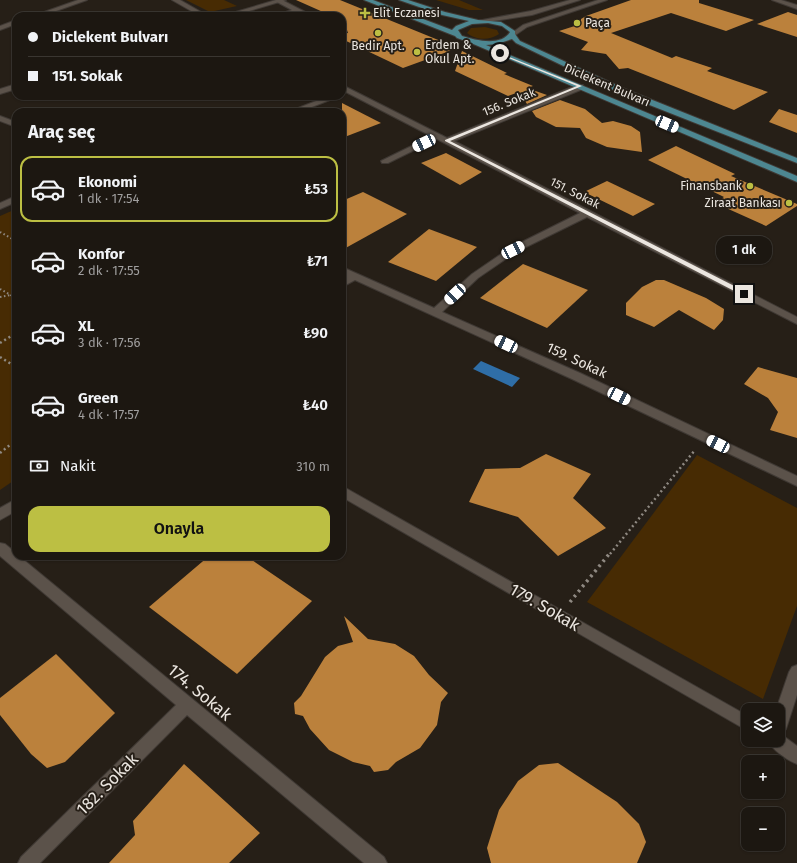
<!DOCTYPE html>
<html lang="tr">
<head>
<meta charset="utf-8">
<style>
	:root { --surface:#1c1711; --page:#29241f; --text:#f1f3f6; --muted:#a09f9f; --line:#3a3631; --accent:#bcbf43 }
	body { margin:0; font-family:"Fira Sans",sans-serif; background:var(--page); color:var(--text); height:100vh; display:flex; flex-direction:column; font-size:15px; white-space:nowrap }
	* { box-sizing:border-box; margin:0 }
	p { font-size:13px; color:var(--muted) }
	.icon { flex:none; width:22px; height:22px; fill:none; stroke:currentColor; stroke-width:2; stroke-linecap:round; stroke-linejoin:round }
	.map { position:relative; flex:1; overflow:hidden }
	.panel { position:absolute; left:12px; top:108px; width:334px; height:452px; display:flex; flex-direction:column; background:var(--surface); border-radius:12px; box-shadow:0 1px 3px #0004,0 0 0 1px var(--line) }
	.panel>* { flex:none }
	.banner { position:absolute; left:12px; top:12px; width:334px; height:88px; border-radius:12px; box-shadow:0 1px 3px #0004,0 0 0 1px var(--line); display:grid; align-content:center; height:88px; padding:0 16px; background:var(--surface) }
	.fabs { position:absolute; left:741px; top:703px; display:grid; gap:8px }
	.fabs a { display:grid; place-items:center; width:44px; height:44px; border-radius:8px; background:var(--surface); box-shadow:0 1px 3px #0004,0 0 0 1px var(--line); font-size:20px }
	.end { position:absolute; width:18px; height:18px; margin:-9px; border:5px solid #ebe6e0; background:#111; box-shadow:0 0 0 2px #111 }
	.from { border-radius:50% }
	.bubble { position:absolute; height:28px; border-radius:12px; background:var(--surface); box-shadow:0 1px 3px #0004,0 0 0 1px var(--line); font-size:13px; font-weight:600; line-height:28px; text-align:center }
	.car { position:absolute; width:12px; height:24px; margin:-12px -6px; border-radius:5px; box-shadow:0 0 3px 1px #0007; background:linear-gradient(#fff 24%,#345 0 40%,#fff 0 76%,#345 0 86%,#fff 0) }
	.banner b { display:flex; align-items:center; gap:14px; height:38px; font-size:15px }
	.banner b+b { border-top:1px solid var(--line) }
	.banner i { width:10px; height:10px; background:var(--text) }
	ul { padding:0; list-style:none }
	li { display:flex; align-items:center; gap:12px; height:66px; margin:0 8px 6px; padding:0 8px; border:2px solid transparent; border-radius:12px }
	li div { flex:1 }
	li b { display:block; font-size:15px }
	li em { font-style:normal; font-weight:600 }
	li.on { border-color:var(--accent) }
	li>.icon { width:36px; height:36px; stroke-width:1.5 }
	h2 { padding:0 16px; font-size:18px; line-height:48px }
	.pay { display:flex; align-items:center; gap:10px; height:44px; padding:0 16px; font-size:15px }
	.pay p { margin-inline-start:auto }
	.button { display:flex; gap:8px; margin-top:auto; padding:8px 16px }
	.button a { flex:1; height:46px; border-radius:12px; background:var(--accent); color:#111; font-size:16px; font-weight:600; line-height:46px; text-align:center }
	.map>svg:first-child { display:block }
	.green { fill:#472b03 }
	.water { fill:#2f6ea7 }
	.building { fill:#bb813c }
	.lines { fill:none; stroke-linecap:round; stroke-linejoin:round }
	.lane-casing { stroke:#3f3934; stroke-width:2 }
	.street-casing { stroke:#3f3934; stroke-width:2 }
	.secondary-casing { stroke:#3f3934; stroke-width:2 }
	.primary-casing { stroke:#3f3934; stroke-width:2 }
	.path-far2 { stroke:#8f8982; stroke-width:2; stroke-dasharray:1.5 2.5; stroke-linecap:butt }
	.path-far1 { stroke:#8f8982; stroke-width:2.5; stroke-dasharray:2 3; stroke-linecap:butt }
	.path { stroke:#8f8982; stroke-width:3.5; stroke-dasharray:2.5 4; stroke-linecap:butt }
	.lane { fill:#5b524a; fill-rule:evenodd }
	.street { fill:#5b524a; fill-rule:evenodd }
	.secondary { fill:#5b524a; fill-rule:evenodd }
	.primary { fill:#4d8791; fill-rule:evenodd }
	.route { fill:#ebe6e0 }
	.poi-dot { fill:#bcbf43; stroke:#261f17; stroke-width:1.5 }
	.labels { text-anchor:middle; stroke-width:4; stroke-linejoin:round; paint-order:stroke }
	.far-poi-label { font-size:12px; fill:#ebe6e0; stroke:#261f17; text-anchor:start }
	.far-street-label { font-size:12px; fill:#ebe6e0; stroke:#261f17 }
	.street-label { font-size:14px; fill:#ebe6e0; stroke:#261f17 }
	.near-street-label { font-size:17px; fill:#ebe6e0; stroke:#261f17 }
</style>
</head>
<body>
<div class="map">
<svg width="797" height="863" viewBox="0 0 797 863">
	<rect width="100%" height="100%" fill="#261f17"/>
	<!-- green -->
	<g class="green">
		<path d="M186,0H224L237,6L210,12Z"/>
		<path d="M436,0H459L483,10H469Z"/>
		<path d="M485,27L497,30L499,34C490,41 475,40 467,33L471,28Z"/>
		<path d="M16,209V479L0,490V216Z"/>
		<path d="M697,455L797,508V606L763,699L587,602Z"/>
	</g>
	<!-- water -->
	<path class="water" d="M481,361L520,378L512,387L473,369Z"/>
	<!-- building -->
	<g class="building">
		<path d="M296,0H340L458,48L403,68L342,39V34L348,33L347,30L342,28V16H332Z"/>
		<path d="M631,0H699V3L754,20L726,31L671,13L611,33L672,58L676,56L712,68L707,71L768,92L734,110L628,68L619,69L606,54L581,50L588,42L559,31L581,24V19L586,16Z"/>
		<path d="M788,12L797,15V37L757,24Z"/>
		<path d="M462,51L507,73L504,74L533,86L527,88L547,95L527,104L519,92L508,96L455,71Z"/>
		<path d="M560,100L585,109L602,123L613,121L631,126L640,132L642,152L607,147L586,138L580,128L556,127L536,117L532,111Z"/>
		<path d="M342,103L381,123L342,138Z"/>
		<path d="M779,109L797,115V133L769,122Z"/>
		<path d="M676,146L735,174L731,176L797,204V206L766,226L715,203L724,197L648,160Z"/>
		<path d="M446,153L482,172L460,185L421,163Z"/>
		<path d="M607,181L655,204L633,216L584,192Z"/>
		<path d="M363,192L407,214L342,250V201Z"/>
		<path d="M429,229L477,247L436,281L388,262Z"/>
		<path d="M523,264L588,290L547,328L480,298Z"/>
		<path d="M656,280H664L706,298L724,309L723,320L714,330L679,310L654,327L626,315V303L642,287Z"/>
		<path d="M758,367L797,378V438L770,430L778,412L768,398L744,384Z"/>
		<path d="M546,454L591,474L573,498L606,528L558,556L518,517L469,502L485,469L520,468Z"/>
		<path d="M209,556H246L312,601L237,674L149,607Z"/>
		<path d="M344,616L368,639L395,644L414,656L429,675L448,693L441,702L437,725L420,748L396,762L388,770L374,772L370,766L353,762L329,750L310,729L303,716L295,714L294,703L301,696L325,657L338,646L353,642Z"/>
		<path d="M56,654L115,713L65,762L47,768L31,754L0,715V698Z"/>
		<path d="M558,763L617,802L639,824L646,842L637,863H491L487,848L499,810L518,781L539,765Z"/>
		<path d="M184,764L260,833L229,863H109L135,835L133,821Z"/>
	</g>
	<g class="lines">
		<defs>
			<g id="lane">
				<path d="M277,0H282L313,16H305L297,12L283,16H273L292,10L277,2Z"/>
				<path d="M342,29L346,31V33H342Z"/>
				<path d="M436,134L443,136L388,163H382L381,161Z"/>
			</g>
			<g id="street">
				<path d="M78,0H87L42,16H33Z"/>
				<path d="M172,0H180L208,16H200Z"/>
				<path d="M276,0H286L232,16H222Z"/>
				<path d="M772,0H781L797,5V9Z"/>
				<path d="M16,20V24L0,30V26Z"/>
				<path d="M16,84V89L0,94V89Z"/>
				<path d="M342,85L447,138L577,85H583V89L454,141L797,317V324L587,217L516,252L478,278L442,312L580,373L797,476V486L572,379L355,280L342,287V279L347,276L342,274V267L434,308L472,274L510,248L580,213L342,90Z"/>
				<path d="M329,96H340L299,112H288Z"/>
				<path d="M0,116L16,122V127L0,121Z"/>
				<path d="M16,196V202L0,209V203Z"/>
				<path d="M342,486L748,716V731L342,497Z"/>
				<path d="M16,499V511L0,520V508Z"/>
				<path d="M0,543L5,544L16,553V556H19L384,857L387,863H364L187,715L40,863H18L21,857L176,705L0,556Z"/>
				<path d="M797,665V695L786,729L782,735L797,746V764C787,760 772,750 768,740H778V710H776L789,672L792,667Z"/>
			</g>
			<g id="secondary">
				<path d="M570,0H580L532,15L480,23L477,21L531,11Z"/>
				<path d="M598,0H607L527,27L514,36L509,35L523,25Z"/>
			</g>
			<path id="primary" d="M364,0H373L452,30L456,26L469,21L442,15L399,0H408L445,12L478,20L501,22L515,31V34L520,41L625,89L797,158V163L619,93L516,43L512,39L497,44L486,45L797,176V182L471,43L457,38L455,36ZM488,23L502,26L510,32C501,47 475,40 462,36L458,30L472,24Z"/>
		</defs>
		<!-- lane casing -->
		<use href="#lane" class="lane-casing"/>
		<!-- street casing -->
		<use href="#street" class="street-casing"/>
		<!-- secondary casing -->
		<use href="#secondary" class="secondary-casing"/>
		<!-- primary casing -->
		<use href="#primary" class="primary-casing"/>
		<!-- path-far2 -->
		<g class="path-far2">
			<path d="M0,232L16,241"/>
			<path d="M0,289L16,298"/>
			<path d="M0,297L16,294"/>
		</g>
		<!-- path-far1 -->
		<g class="path-far1">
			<path d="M0,343L16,333"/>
			<path d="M0,357L16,367"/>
			<path d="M0,453L16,440"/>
			<path d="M610,554L695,450"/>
		</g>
		<!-- path -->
		<path class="path" d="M570,602L610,553"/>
		<!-- lane -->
		<use href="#lane" class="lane"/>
		<!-- street -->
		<use href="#street" class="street"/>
		<!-- secondary -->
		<use href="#secondary" class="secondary"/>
		<!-- primary -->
		<use href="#primary" class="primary"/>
	</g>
	<!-- route -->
	<path class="route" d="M499,53L582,86L450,141L746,292V295H742L445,141V140L577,86L499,54Z"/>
	<!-- markers -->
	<g class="poi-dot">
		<path d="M363 7h4v4h4v4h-4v4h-4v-4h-4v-4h4z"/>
		<circle cx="577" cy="23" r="4"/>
		<circle cx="378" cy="33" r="4"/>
		<circle cx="417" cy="52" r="4"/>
		<circle cx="750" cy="186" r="4"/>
		<circle cx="789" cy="203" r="4"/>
	</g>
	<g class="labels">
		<!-- far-poi labels -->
		<g class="far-poi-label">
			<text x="373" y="17">Elit Eczanesi</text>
			<text x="585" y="27">Paça</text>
			<text x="425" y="49">Erdem &amp;<tspan x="425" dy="14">Okul Apt.</tspan></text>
			<text x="378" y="50" text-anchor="middle">Bedir Apt.</text>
			<text x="742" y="190" text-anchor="end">Finansbank</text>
			<text x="781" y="207" text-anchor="end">Ziraat Bankası</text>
		</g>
		<!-- far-street labels -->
		<g class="far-street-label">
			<text transform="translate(607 85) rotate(23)" y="4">Diclekent Bulvarı</text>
			<text transform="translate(509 102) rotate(-22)" y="4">156. Sokak</text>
			<text transform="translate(575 193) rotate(27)" y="4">151. Sokak</text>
		</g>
		<!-- street labels -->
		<g class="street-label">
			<text transform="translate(577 360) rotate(25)" y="5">159. Sokak</text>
		</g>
		<!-- near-street labels -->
		<g class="near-street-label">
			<text transform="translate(545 607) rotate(30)" y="6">179. Sokak</text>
			<text transform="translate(200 692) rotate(40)" y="6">174. Sokak</text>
			<text transform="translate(107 784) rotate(-45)" y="6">182. Sokak</text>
		</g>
	</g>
</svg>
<div class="fabs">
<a><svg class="icon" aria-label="layers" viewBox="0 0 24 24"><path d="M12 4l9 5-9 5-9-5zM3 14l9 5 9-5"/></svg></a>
<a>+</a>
<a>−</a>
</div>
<i class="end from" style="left:500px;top:53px"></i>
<i class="end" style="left:744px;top:294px"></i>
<div class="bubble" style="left:716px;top:236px;width:56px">1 dk</div>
<i class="car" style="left:667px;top:124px;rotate:113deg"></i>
<i class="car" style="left:424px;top:143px;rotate:245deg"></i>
<i class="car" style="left:513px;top:250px;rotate:63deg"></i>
<i class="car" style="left:455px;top:294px;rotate:227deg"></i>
<i class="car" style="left:506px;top:344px;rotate:295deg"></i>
<i class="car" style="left:619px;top:396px;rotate:116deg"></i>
<i class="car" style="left:718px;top:444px;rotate:296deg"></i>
<div class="banner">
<b><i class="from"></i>Diclekent Bulvarı</b>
<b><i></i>151. Sokak</b>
</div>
<section class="panel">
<h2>Araç seç</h2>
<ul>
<li class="on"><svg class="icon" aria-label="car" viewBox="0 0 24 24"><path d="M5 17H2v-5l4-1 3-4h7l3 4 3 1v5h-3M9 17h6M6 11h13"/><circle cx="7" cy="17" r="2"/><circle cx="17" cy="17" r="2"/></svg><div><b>Ekonomi</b><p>1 dk · 17:54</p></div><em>₺53</em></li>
<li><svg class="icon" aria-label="car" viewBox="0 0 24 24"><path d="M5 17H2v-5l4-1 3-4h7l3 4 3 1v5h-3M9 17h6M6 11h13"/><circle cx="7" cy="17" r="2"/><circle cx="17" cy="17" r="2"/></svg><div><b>Konfor</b><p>2 dk · 17:55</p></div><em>₺71</em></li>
<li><svg class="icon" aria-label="car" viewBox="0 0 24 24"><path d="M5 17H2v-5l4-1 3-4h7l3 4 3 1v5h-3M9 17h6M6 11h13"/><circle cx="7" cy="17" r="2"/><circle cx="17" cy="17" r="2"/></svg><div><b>XL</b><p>3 dk · 17:56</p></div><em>₺90</em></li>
<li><svg class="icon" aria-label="car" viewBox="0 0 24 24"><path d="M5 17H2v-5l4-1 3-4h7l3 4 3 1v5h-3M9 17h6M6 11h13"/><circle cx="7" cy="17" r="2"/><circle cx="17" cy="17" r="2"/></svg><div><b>Green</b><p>4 dk · 17:57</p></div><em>₺40</em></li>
</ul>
<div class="pay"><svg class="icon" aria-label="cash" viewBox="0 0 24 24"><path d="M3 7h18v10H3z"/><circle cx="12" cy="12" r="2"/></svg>Nakit<p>310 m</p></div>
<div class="button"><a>Onayla</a></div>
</section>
</div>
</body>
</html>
